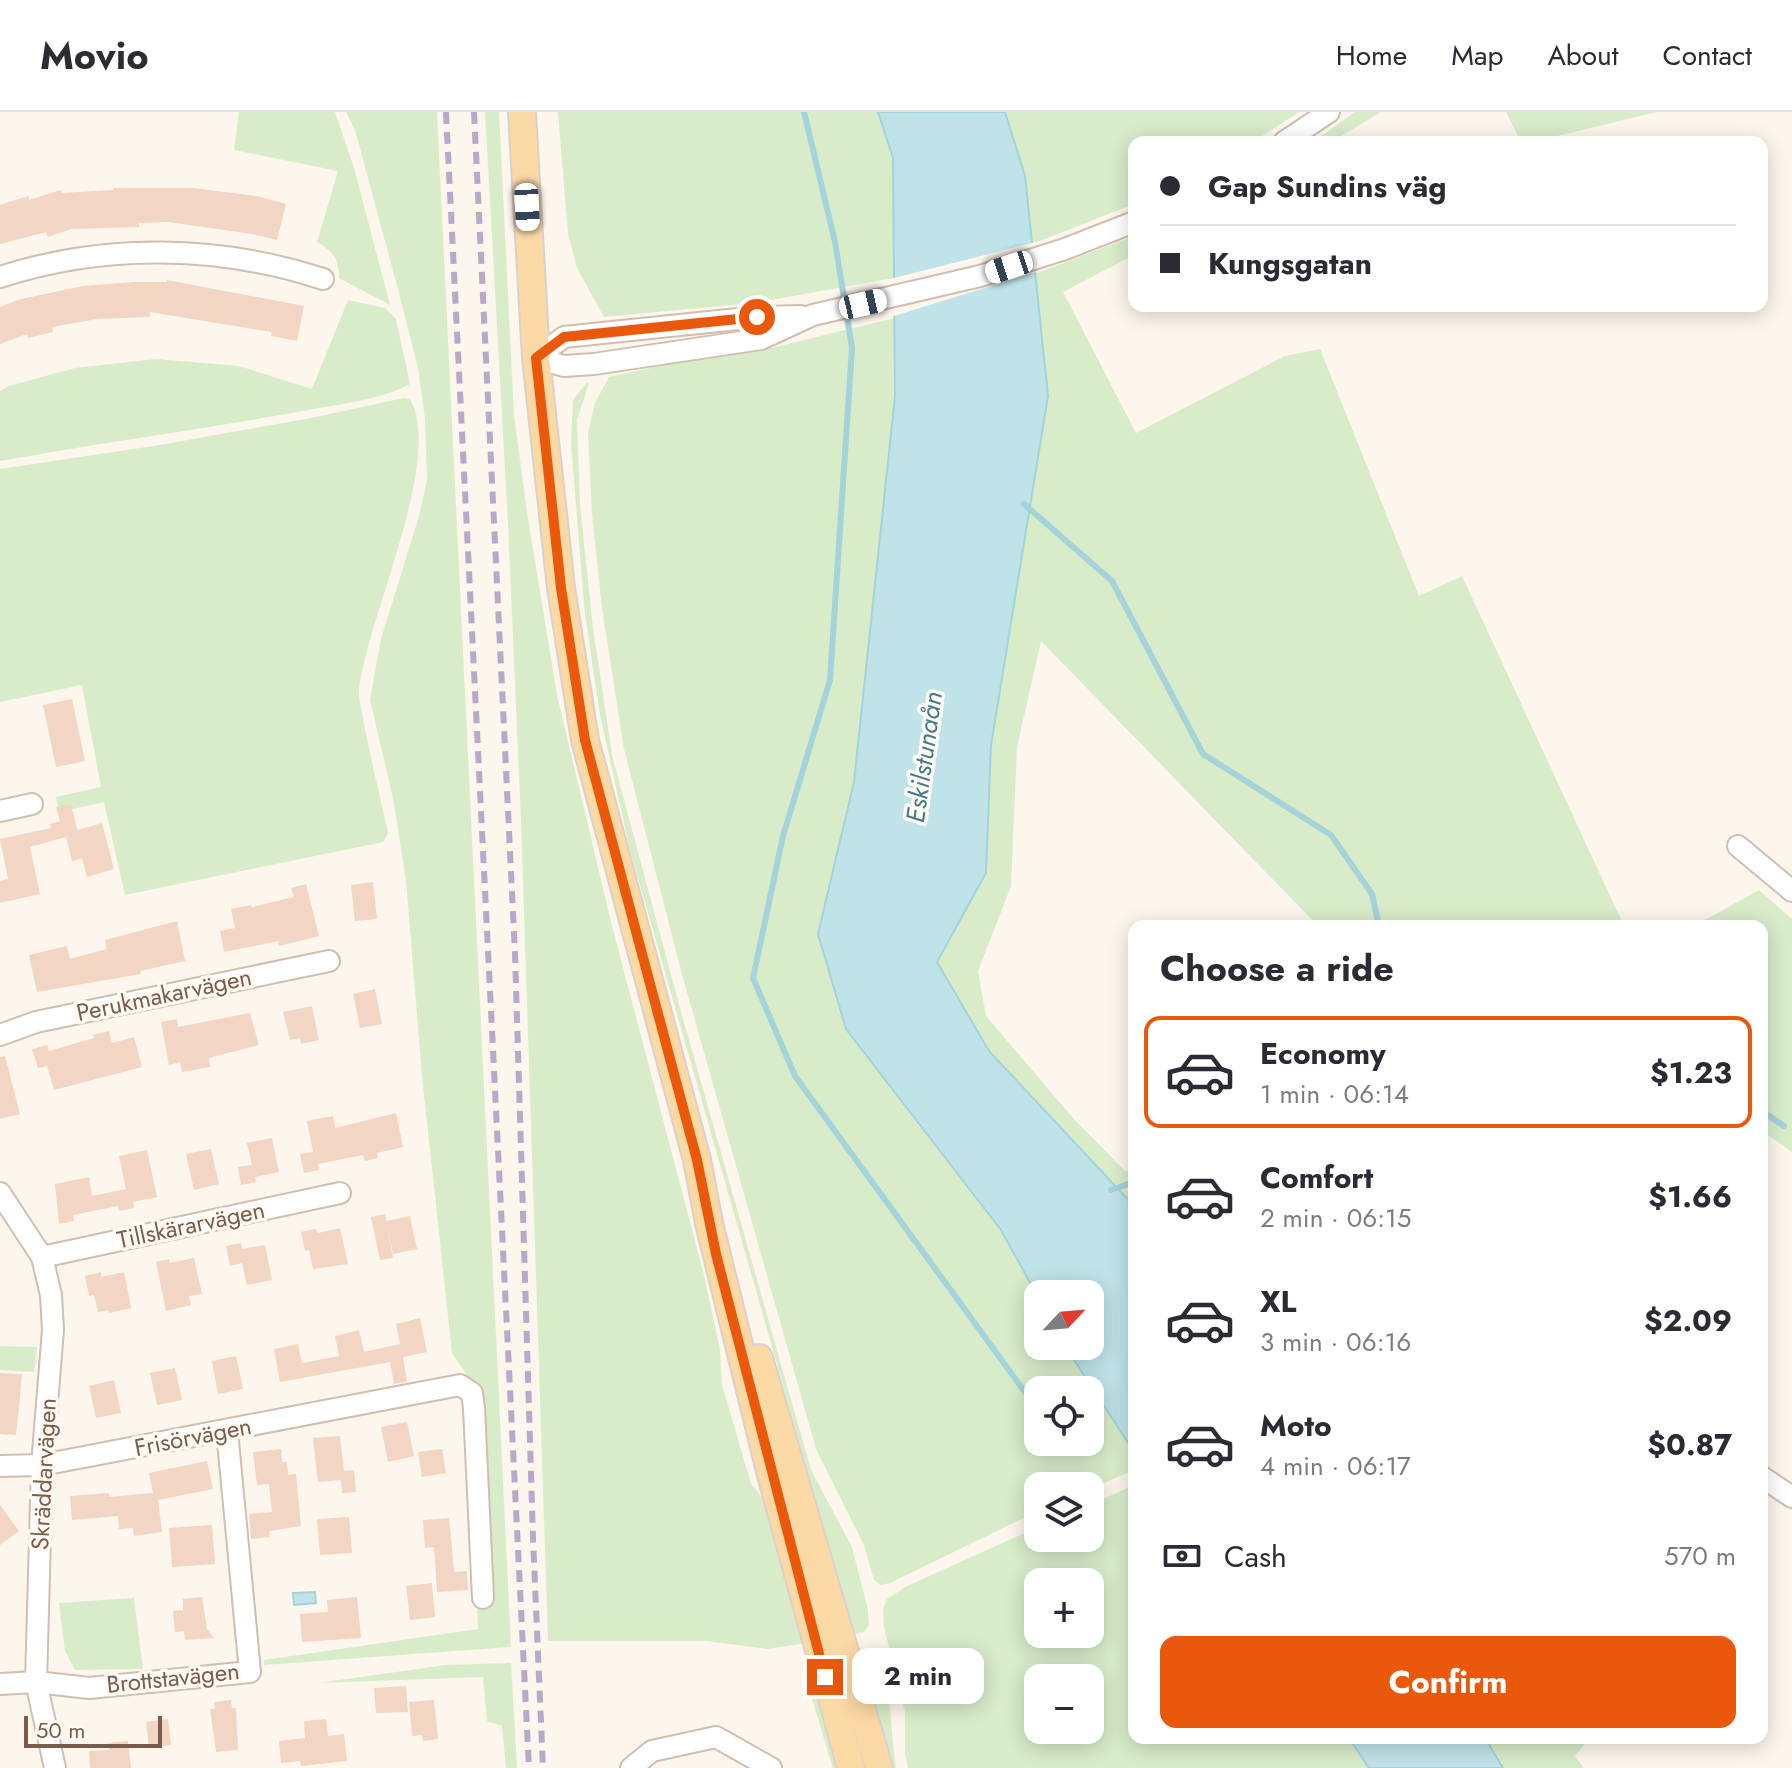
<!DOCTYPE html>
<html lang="en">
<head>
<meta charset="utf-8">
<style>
	:root { --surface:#fff; --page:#f7f7f7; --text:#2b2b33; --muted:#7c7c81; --line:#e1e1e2; --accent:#ea580c }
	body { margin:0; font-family:Jost,sans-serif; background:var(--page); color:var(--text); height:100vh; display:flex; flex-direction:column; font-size:30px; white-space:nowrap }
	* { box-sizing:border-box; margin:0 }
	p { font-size:26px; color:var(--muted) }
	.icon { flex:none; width:44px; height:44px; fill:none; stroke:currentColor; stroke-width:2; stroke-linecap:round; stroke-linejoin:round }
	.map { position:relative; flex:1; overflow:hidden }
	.panel { position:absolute; left:1128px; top:808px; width:640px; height:824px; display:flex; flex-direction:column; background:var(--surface); border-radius:16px; box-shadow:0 4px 20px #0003 }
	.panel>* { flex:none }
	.guide { position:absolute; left:1128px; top:24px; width:640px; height:176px; border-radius:16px; box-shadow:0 4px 20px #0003; display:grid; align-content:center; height:176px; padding:0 32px; background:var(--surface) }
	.needle { width:52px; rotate:64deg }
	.fabs { position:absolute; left:1024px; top:1168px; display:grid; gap:16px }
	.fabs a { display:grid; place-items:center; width:80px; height:80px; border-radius:16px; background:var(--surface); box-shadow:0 4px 20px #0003; font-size:40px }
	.scale { position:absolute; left:24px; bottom:20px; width:138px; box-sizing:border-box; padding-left:8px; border:4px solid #7a5c4d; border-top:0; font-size:22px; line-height:28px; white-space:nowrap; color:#7a5c4d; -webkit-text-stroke:6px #fffaf3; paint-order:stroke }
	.end { position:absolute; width:36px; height:36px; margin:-18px; border:10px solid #ea580c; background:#fff; box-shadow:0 0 0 4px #fff }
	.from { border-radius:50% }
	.bubble { position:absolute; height:56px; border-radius:16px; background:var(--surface); box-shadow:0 4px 20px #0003; font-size:26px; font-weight:700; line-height:56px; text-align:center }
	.car { position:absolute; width:24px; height:48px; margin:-24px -12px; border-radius:10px; box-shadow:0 0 6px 2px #0007; background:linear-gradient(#fff 24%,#345 0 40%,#fff 0 76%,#345 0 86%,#fff 0) }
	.guide b { display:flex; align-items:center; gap:28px; height:76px; font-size:30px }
	.guide b+b { border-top:2px solid var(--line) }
	.guide i { width:20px; height:20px; background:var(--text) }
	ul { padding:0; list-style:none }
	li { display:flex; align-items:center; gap:24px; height:112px; margin:0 16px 12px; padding:0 16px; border:4px solid transparent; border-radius:16px }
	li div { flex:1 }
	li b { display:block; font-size:30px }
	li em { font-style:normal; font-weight:700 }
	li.on { border-color:var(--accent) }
	li>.icon { width:72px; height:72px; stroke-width:1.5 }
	h2 { padding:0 32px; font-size:36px; line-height:96px }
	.pay { display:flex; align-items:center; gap:20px; height:88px; padding:0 32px; font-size:30px }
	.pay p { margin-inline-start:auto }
	.cta { display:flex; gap:16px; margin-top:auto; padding:16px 32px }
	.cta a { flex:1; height:92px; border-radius:16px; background:var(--accent); color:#fff; font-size:32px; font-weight:700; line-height:92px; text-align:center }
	header { display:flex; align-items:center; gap:48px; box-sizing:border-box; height:112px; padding:0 40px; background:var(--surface); border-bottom:2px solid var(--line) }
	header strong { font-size:38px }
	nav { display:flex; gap:44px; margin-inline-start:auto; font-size:28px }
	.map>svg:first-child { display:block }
	.green { fill:#d8ecc9; fill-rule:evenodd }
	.water { fill:#bfe3e8; stroke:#a5d3da; stroke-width:2 }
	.pier { fill:#fdf6ec }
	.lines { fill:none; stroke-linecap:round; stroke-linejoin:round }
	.stream { stroke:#a5d3da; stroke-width:6 }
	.building { fill:#f3d5c3 }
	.minor-casing { stroke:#d1beb0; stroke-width:24 }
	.major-casing { stroke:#dad1cd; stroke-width:30 }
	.minor { stroke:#fff; stroke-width:20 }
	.major { stroke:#fbd9a5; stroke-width:26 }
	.rail { stroke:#b9a8c9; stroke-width:6; stroke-dasharray:12 8; stroke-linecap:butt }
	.route { stroke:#ea580c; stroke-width:10 }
	.labels { text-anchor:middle; stroke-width:7; stroke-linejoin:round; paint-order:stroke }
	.street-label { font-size:24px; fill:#7a5c4d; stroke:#fffaf3 }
	.water-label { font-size:26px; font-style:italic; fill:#437c86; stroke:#fffaf3 }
</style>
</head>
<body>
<header>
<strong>Movio</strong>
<nav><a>Home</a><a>Map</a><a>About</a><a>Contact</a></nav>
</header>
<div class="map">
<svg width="1792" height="1656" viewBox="0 0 1792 1656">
	<rect width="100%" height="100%" fill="#fdf6ec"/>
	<!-- green -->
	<g class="green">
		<path d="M239,0H335L354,56L390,193L339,166C339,147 333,139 317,130L338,59L234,38Z"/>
		<path d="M346,0H437L511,1535L264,1553V1548L478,1517L477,1497L490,1494L486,1376L478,1279L452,1241L422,964L406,768L393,686L370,588L381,527L419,404L427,369L425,307L418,256L399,181L355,18Z"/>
		<path d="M485,0H499L514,303L527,400L557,583L612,814L704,1163L720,1238L722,1273L751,1372L772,1397L807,1531L767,1537L706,1529H548L521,709L508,412Z"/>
		<path d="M558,0H878L893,46L894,166L753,191L604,205L577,156L568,122Z"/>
		<path d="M1005,0H1299L1253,30H1134V92L1032,132L1025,64Z"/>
		<path d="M1355,0H1381L1331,30H1313Z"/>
		<path d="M1506,0H1657L1532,30H1521Z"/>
		<path d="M1134,124V143L1063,180L1136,321L1285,244L1320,237L1419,484L1462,464L1624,814H1318L1041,529L1017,635L1011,774L978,859L986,904L1073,1006L1125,1059L1134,1058V1094L989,939L936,850L986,761L991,633L1048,284L1035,162Z"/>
		<path d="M348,188L385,196L396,207L410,272C380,289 331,293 297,300C198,318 99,331 0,349V279L9,274L75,256L156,247L239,254L312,277Z"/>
		<path d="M895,206V284L854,670L818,822L846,917L1001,1118L1038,1185V1234H1065L1134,1340V1358L1090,1377V1374H1038V1399L890,1471L880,1473L874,1468L864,1433L816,1337L683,866L624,637L602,496L592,402L588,321L595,291L609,265L720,241L771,236ZM1038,1278H1090V1330H1038Z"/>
		<path d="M587,270L589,272L577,308L580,393L593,516L612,643L680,896L811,1358L852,1435L868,1498L869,1513L864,1520L852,1523L814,1402L815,1385L630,738L600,603L585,503L571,331L573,288Z"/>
		<path d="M404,286L410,287C444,348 367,506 359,577C358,587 362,598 363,607C370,645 380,683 388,721L383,730L125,783L104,690L59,700L56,685L101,675L82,573L0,590V357L160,333L311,306Z"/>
		<path d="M1759,778L1792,807V1040L1762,1019V814H1694Z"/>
		<path d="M0,1234L37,1235L34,1260L0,1258Z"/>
		<path d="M1134,1373V1626H1349L1369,1656H908L905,1642V1600L884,1515L883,1497L887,1487L907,1474L1038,1415V1426H1090V1393ZM1038,1470H1090V1522H1038ZM1038,1566H1090V1618H1038Z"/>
		<path d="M134,1486L143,1557L75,1558L65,1539L59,1491Z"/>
		<path d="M866,1536L878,1537C892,1577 890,1616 896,1656H887L852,1539Z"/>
		<path d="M511,1551L517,1656H506L502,1614L487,1609L483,1565L318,1571L446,1553Z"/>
		<path d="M807,1551L812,1552L843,1656H833L802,1554Z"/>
		<path d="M1485,1626H1590L1575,1644L1584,1656H1503Z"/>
	</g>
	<!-- water -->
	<g class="water">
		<path d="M878,0H1005L1025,64L1048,284L991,633L986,761L937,850L989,939L1134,1094V1340L1065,1234H1090V1182H1038V1185L1001,1118L846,917L818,822L854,670L895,284L893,46Z"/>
		<path d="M315,1480L316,1491L294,1493L293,1481Z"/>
		<path d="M1349,1626H1485L1503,1656H1369Z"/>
	</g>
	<!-- pier -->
	<path class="pier" d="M1036,130L1039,159L891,205L890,167Z"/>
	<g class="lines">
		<!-- stream -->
		<g class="stream">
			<path d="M804,0L835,130L852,236L830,568L783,724L753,866L795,964L1038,1298"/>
			<path d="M1024,392L1112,469L1203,642L1331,723L1372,782L1379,814"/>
			<path d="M1762,999L1784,1014"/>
			<path d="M1111,1078L1134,1070"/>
		</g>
	</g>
	<!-- building -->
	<g class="building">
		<path d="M113,76H193L257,84L286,92L277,128L252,122L169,110L139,111V115L71,117L48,125L46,120L0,132V93L28,84L29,88L61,78L62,81L113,78Z"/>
		<path d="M167,168L304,194L297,229L271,224L272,220L150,200V205L97,207L52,215L53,220L28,226L27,222L0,232V195L21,187L83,174L134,170H166Z"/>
		<path d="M72,587L85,649L56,655L43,593Z"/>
		<path d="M71,692L77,718L102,711L114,757L87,765L82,746L72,749L66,725L30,735L40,782L0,791V769L8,767L0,727L51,716L50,712L60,709L56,695Z"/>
		<path d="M373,770L377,807L355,809L351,773Z"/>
		<path d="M306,772L319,824L279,834L278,829L224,840L220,819L235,816L231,797L251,793L252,795L294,785L291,776Z"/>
		<path d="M177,809L185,849L140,859L141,862L37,880L29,843L67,834L70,847L107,837L105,828Z"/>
		<path d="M375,877L382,912L360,916L353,882Z"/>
		<path d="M312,894L319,928L301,932L300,926L290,928L283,900Z"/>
		<path d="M250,901L259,933L209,946L210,955L182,960L180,950L169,953L161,910L177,907L178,915Z"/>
		<path d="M109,919L112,931L134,925L142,955L54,978L47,954L38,956L32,937L47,933L49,939L94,926L93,923Z"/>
		<path d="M5,944L20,1002L0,1007V945Z"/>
		<path d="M396,1001L403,1035L377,1041L378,1046L365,1049L363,1043L318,1052L319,1058L304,1061L300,1042L313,1040L307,1009L333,1004L335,1016Z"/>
		<path d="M272,1026L279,1060L255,1065L256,1070L241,1073L238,1055L252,1053L247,1031Z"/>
		<path d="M211,1037L219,1072L194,1078L186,1042Z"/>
		<path d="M147,1038L157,1085L133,1090L134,1096L119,1099L118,1094L73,1103L74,1109L59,1112L55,1072L89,1065L92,1084L126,1077L119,1044Z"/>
		<path d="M385,1102L386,1109L410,1104L417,1137L393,1142L387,1113L393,1146L380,1148L371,1105Z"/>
		<path d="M340,1116L348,1152L313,1157L309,1138L305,1139L301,1120L316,1117L318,1121Z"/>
		<path d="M241,1131L242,1137L265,1133L272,1168L247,1173L242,1151L230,1154L226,1134Z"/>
		<path d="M194,1146L202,1182L189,1184L191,1193L166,1199L156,1150L169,1147L170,1151Z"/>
		<path d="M101,1160V1165L124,1160L131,1196L109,1201L108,1198L98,1200L94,1183L89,1184L85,1164Z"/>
		<path d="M420,1206L427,1240L403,1245L407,1270L394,1272L390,1250L280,1270L274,1237L298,1232L302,1251L339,1244L335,1224L359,1218L364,1240L400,1232L396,1212Z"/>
		<path d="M236,1244L243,1277L218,1282L212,1249Z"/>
		<path d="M175,1256L182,1288L157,1293L150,1261Z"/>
		<path d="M0,1261L22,1262L16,1323L0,1322Z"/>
		<path d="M114,1268L121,1301L96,1306L89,1274Z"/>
		<path d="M407,1310L414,1344L388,1350L381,1315Z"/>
		<path d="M340,1324L344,1359L354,1358L356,1380L342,1381L341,1368L318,1370L313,1326Z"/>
		<path d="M281,1337L282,1350H287L288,1363L296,1362L301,1414L269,1419L270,1425L251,1427L249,1402L272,1400L269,1372L257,1373L253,1340Z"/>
		<path d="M442,1337L446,1361L422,1365L418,1340Z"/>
		<path d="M207,1349L213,1377L158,1388L162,1420L134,1424L133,1416L119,1417L118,1404L72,1408L70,1384L109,1381V1385L153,1381L149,1361Z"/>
		<path d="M0,1393L19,1419L0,1433Z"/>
		<path d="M349,1405L352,1441L320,1443L317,1407Z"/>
		<path d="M449,1406L454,1460L467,1459L468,1478L437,1480L434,1435L425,1436L423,1408Z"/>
		<path d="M212,1413L215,1452L172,1455L169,1416Z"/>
		<path d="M432,1471L435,1505L410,1508L406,1474Z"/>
		<path d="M202,1485L207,1517L214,1526L185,1528L184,1519L175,1520L173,1499L183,1498V1487Z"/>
		<path d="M357,1485L361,1526L302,1530L300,1502L328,1500L327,1488Z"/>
		<path d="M406,1574L408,1600L376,1601L374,1576Z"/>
		<path d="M231,1588L232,1596H236L238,1638L216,1640L210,1597H215L214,1590Z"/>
		<path d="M434,1588L438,1627L423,1629L422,1623L412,1624L409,1590Z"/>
		<path d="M168,1607L171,1633L149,1636L146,1610Z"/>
		<path d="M326,1607L328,1624L344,1622L347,1649L301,1654L300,1649L281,1651L279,1629L305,1626L304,1609Z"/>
		<path d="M128,1629L131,1656H90L89,1639L109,1638L108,1631Z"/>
	</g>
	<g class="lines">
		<defs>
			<g id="minor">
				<path d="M1284,30L1329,0"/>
				<path d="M0,165C105,131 219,133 323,167"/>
				<path d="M536,246L564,254L594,252L761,227L813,203L980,164L1065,137L1134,110"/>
				<path d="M536,246L564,225L757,205L801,204"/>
				<path d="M0,699L32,692"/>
				<path d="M1738,734L1792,779"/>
				<path d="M0,923L36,910L329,849"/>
				<path d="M0,1081L42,1145L51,1183L53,1218L42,1353L36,1570L55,1656"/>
				<path d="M42,1145L340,1081"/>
				<path d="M0,1354L42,1353L460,1273L472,1281L474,1296L483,1486"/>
				<path d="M1762,1365L1792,1385"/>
				<path d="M0,1572L36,1570L89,1576L250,1560L227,1319"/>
				<path d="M631,1656L652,1639L716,1625L771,1656"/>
			</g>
			<g id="major">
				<path d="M522,0L536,246L561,476L585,628L697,1048L709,1111L770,1359L851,1656"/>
				<path d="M759,1246L879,1656"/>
			</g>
		</defs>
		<!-- minor casing -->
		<use href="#minor" class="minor-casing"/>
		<!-- major casing -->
		<use href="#major" class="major-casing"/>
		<!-- minor -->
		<use href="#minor" class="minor"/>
		<!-- major -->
		<use href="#major" class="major"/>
		<!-- rail -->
		<g class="rail">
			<path d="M446,0L529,1656"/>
			<path d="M474,0L515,842L533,1427L543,1656"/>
		</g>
	</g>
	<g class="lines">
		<!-- route -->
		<path class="route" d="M757,205L564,225L536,246L561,476L585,628L697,1048L716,1142L825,1565"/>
	</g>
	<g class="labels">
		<!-- street labels -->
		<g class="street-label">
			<text transform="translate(164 883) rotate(-12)" y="8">Perukmakarvägen</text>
			<text transform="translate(191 1113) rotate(-12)" y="8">Tillskärarvägen</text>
			<text transform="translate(193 1325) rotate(-11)" y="8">Frisörvägen</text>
			<text transform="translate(44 1362) rotate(-87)" y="8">Skräddarvägen</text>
			<text transform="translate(173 1566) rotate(-6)" y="8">Brottstavägen</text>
		</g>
		<!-- water labels -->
		<g class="water-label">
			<text transform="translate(924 645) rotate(-82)" y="9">Eskilstunaån</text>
		</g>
	</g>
</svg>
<div class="fabs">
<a><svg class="needle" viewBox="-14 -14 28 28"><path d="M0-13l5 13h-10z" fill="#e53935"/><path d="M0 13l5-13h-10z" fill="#7c7c81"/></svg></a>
<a><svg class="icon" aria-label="locate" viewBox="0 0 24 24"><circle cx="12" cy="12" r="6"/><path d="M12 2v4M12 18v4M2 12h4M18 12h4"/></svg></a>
<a><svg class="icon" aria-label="layers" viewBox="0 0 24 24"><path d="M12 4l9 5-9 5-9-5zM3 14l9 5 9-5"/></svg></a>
<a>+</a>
<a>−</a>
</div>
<div class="scale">50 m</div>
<i class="end from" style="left:757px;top:205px"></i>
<i class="end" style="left:825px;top:1565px"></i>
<div class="bubble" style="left:852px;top:1536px;width:132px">2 min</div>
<i class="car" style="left:527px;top:95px;rotate:177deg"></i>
<i class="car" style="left:1009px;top:155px;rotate:252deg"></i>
<i class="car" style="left:863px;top:192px;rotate:77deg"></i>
<div class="guide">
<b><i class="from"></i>Gap Sundins väg</b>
<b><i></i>Kungsgatan</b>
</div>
<section class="panel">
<h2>Choose a ride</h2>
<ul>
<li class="on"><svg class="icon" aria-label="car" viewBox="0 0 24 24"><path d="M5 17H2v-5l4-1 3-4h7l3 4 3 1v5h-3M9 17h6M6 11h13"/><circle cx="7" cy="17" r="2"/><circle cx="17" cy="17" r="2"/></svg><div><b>Economy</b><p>1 min · 06:14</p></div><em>$1.23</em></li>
<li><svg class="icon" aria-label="car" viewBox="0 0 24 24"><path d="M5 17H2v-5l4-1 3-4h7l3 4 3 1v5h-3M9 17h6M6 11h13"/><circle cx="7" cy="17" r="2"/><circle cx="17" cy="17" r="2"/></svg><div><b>Comfort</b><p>2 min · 06:15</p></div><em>$1.66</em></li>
<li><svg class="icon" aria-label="car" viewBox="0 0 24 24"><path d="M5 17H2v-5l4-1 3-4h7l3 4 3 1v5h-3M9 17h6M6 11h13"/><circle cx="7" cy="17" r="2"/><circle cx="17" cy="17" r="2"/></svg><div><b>XL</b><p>3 min · 06:16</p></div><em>$2.09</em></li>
<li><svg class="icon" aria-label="car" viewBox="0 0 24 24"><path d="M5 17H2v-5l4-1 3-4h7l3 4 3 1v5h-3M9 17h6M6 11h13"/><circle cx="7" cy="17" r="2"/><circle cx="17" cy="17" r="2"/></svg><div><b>Moto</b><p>4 min · 06:17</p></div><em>$0.87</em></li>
</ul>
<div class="pay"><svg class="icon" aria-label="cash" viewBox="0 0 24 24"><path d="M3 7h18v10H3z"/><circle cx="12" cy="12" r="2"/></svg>Cash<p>570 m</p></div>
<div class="cta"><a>Confirm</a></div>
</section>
</div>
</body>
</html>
